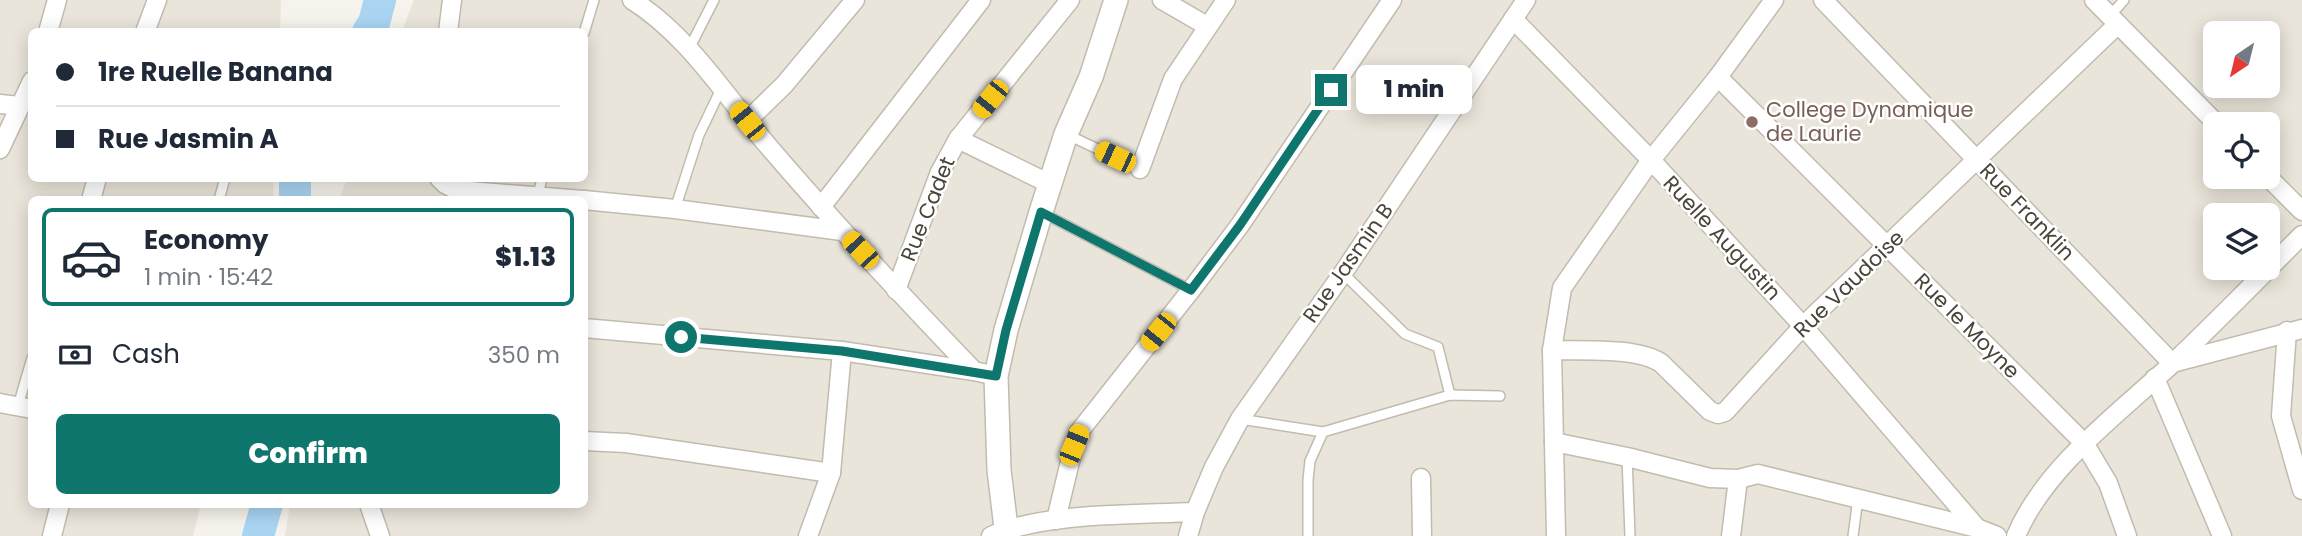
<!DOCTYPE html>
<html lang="en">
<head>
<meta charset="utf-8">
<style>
	:root { --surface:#fff; --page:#f2f2f3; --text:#1f2937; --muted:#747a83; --line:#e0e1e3; --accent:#0f766e }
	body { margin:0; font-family:Poppins,sans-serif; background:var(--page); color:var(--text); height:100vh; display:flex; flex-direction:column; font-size:26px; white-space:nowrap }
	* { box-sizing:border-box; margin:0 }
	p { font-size:23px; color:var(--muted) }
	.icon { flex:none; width:38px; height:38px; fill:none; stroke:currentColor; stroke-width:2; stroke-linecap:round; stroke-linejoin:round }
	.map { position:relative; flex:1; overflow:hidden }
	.panel { position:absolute; left:28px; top:196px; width:560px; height:312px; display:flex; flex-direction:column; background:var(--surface); border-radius:10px; box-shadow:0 4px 18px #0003 }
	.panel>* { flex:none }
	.hud { position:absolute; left:28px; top:28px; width:560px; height:154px; border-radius:10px; box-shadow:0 4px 18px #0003; display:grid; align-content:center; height:154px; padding:0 28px; background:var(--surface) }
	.needle { width:46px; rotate:215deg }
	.tools { position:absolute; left:2203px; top:21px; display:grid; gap:14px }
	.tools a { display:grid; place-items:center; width:77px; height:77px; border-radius:10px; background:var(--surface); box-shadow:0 4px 18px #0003; font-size:35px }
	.end { position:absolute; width:32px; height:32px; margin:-16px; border:9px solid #0f766e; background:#fff; box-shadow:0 0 0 4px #fff }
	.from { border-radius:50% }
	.bubble { position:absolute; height:49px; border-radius:10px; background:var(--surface); box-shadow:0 4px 18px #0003; font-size:23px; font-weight:800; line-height:49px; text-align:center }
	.car { position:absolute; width:21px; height:42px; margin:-21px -10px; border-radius:9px; box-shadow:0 0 5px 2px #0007; background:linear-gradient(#f5c518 24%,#345 0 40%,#f5c518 0 76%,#345 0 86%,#f5c518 0) }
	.hud b { display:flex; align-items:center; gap:24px; height:66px; font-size:26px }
	.hud b+b { border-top:2px solid var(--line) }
	.hud i { width:18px; height:18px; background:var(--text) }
	ul { padding:12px 0 0; list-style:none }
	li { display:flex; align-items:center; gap:21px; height:98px; margin:0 14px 10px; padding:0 14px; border:4px solid transparent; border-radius:10px }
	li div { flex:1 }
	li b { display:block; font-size:26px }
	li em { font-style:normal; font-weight:800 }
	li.on { border-color:var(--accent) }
	li>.icon { width:63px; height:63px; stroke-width:1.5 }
	.pay { display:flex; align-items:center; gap:18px; height:77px; padding:0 28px; font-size:26px }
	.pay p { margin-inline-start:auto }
	.button { display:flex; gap:14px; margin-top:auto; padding:14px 28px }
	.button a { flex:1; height:80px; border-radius:10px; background:var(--accent); color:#fff; font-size:28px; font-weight:800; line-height:80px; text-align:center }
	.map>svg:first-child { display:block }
	.residential { fill:#eae5da; fill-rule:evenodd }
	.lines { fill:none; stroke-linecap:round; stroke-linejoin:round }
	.river { stroke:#a9d4f2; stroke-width:32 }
	.service-casing { stroke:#c2bbae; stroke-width:12 }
	.minor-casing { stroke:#c2bbae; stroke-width:21 }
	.tertiary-casing { stroke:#c2bbae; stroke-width:26 }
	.service { stroke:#fff; stroke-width:9 }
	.minor { stroke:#fff; stroke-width:18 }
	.tertiary { stroke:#fff; stroke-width:23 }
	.route { stroke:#0f766e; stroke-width:9 }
	.education-dot { fill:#8d6e63; stroke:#fff; stroke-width:2.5 }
	.labels { text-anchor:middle; stroke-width:5; stroke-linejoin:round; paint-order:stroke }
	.education-label { font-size:21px; fill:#785e54; stroke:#fff; text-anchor:start }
	.street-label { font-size:21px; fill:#4b4439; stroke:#fff }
</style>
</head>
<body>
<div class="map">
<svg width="2302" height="536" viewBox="0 0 2302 536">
	<rect width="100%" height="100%" fill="#f6f3ec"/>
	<!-- residential -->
	<g class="residential">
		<path d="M0,0H281L280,31L32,32V178L274,179L273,199L32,200V504H201L193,536H0Z"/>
		<path d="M414,0H2302V536H285L290,504H584V200L339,199L347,179L584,178V32L402,31ZM2216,33H2268V86H2216ZM2216,124H2268V177H2216ZM2216,215H2268V268H2216Z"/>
	</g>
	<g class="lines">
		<!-- river -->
		<g class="river">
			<path d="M368,32L374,23L380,0"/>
			<path d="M295,200V178"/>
			<path d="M258,536L267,504"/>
		</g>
		<defs>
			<g id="service">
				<path d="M2110,16L2124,0"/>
				<path d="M584,33L594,0"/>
				<path d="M689,49L714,0"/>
				<path d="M1068,135L1140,169"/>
				<path d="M538,195L542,178"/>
				<path d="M219,200L225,178"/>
				<path d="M675,209L699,135L721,89"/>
				<path d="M1041,212L1191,290"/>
				<path d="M1343,273L1405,334L1438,347L1450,395"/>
				<path d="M18,406L32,358"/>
				<path d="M1240,419L1323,432L1450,395L1500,396"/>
				<path d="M1627,457L1630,536"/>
				<path d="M1308,536V480L1310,461L1323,432"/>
				<path d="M1853,536L1858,498"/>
			</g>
			<g id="minor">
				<path d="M632,0C689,36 726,97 769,147C835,224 904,298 974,371L996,376"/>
				<path d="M1162,0L1207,26"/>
				<path d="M1823,0L2172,363L2302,329"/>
				<path d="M2094,0L2217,124"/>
				<path d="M1513,19L1651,160L1803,326L1977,528"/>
				<path d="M48,32L57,0"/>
				<path d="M145,32L157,0"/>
				<path d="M448,32L452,0"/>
				<path d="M1718,77L2084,443L2108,483L2127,536"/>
				<path d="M0,104L20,106"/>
				<path d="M747,121L784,85L855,0"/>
				<path d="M958,139L1050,184"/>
				<path d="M0,149L32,81"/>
				<path d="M1140,169L1173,79L1226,0"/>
				<path d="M2268,177L2302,211"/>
				<path d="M439,178L445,184L457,190L583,200"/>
				<path d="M91,200L97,178"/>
				<path d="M584,200L675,209L842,231"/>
				<path d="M821,207L981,0"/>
				<path d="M896,290L940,172L958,139L1070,0"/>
				<path d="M584,328L842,351L974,371"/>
				<path d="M2287,331L2281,416L2302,490"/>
				<path d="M1552,350C1582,351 1637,347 1661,363L1710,411L1718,414L1725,412L1803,326L2118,24"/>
				<path d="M2155,378L2222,536"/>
				<path d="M0,403L32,409"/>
				<path d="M584,441L626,443L831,473"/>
				<path d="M1554,442L1627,457L1710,478L1738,479L1758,474L1977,528L1997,536"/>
				<path d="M1421,478L1422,536"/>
				<path d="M369,504L380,536"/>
				<path d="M1056,520L1074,445L1079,432L1191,290L1240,225L1392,0"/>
				<path d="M52,536L60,504"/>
				<path d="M808,536L831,473L842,351"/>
				<path d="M991,536C1046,512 1134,515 1195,512"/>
				<path d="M1188,536L1195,512L1214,467L1240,419L1343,273L1526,0"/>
				<path d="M1556,536L1552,350L1562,288L1651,160L1718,77L1774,0"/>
				<path d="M1731,536L1738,479"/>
				<path d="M2016,536C2044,468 2119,413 2173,363C2217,321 2259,278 2302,235"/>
			</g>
			<path id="tertiary" d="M1007,536L999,470L996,376L1006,330L1041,212L1066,134L1091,77L1116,0"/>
		</defs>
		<!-- service casing -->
		<use href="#service" class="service-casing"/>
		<!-- minor casing -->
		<use href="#minor" class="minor-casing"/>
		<!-- tertiary casing -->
		<use href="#tertiary" class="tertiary-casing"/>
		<!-- service -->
		<use href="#service" class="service"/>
		<!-- minor -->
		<use href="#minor" class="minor"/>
		<!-- tertiary -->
		<use href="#tertiary" class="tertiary"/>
	</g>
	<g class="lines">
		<!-- route -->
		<path class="route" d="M681,337L842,351L996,376L1006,330L1041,212L1191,290L1240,225L1331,90"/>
	</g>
	<!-- markers -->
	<circle class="education-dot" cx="1752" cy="122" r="7"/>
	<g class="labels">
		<!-- education labels -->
		<g class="education-label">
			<text x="1766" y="117">College Dynamique<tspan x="1766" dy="24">de Laurie</tspan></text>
		</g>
		<!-- street labels -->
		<g class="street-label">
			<text transform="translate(928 209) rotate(-68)" y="7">Rue Cadet</text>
			<text transform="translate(2027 212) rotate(46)" y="7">Rue Franklin</text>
			<text transform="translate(1722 238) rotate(47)" y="7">Ruelle Augustin</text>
			<text transform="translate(1348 263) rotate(-55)" y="7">Rue Jasmin B</text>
			<text transform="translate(1849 284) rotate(-44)" y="7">Rue Vaudoise</text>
			<text transform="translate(1967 326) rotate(45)" y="7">Rue le Moyne</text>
		</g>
	</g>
</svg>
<div class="tools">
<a><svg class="needle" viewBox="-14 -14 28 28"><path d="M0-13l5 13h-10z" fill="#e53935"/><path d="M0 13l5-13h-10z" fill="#747a83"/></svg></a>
<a><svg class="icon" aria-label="locate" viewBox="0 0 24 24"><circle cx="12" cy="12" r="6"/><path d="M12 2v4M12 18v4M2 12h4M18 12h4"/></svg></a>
<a><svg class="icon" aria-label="layers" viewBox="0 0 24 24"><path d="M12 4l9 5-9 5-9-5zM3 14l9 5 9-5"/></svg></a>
</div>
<i class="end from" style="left:681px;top:337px"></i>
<i class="end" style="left:1331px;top:90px"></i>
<div class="bubble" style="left:1356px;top:65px;width:116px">1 min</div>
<i class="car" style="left:990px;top:99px;rotate:219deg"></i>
<i class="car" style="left:747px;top:121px;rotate:321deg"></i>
<i class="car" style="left:1115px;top:157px;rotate:295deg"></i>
<i class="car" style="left:860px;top:250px;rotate:317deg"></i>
<i class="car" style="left:1158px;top:332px;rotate:219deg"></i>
<i class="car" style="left:1074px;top:445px;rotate:22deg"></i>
<div class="hud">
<b><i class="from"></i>1re Ruelle Banana</b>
<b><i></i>Rue Jasmin A</b>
</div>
<section class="panel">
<ul>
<li class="on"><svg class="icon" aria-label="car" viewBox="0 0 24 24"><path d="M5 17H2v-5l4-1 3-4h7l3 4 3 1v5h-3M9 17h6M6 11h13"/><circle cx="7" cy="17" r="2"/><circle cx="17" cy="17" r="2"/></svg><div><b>Economy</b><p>1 min · 15:42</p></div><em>$1.13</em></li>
</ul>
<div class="pay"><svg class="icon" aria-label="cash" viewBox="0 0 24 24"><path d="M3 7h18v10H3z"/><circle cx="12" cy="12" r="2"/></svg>Cash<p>350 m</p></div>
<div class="button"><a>Confirm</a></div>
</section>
</div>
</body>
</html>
